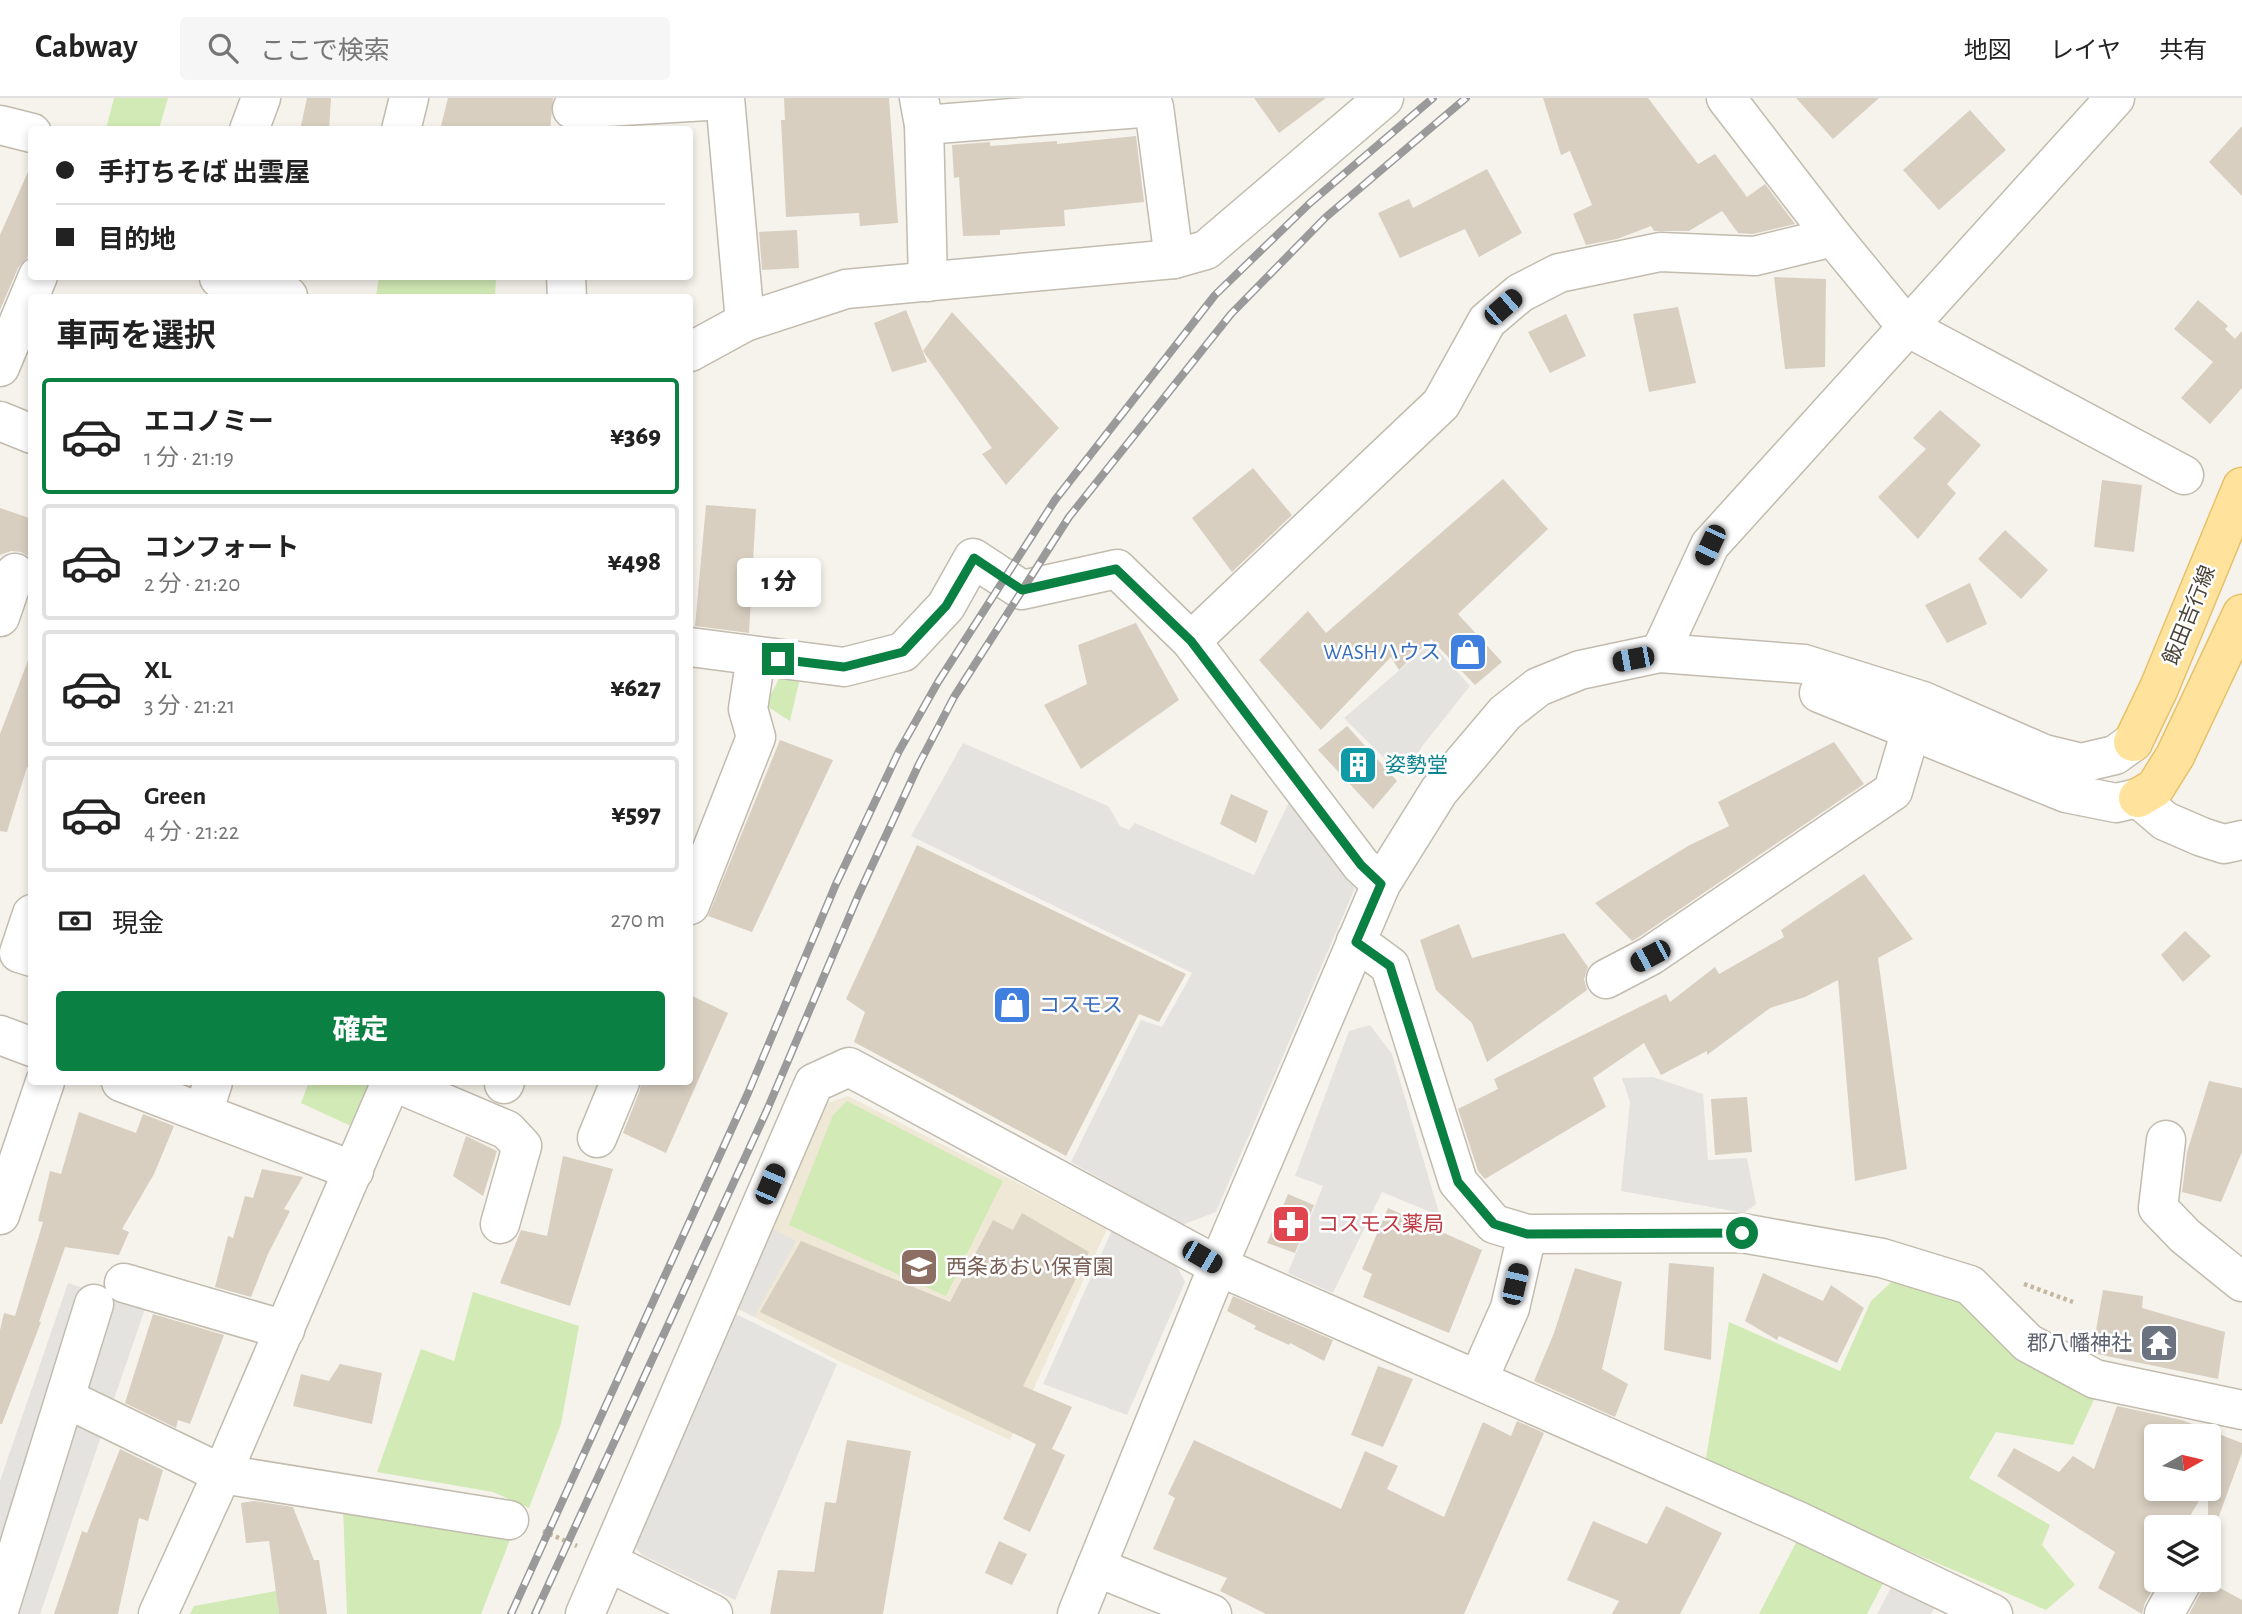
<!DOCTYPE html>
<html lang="ja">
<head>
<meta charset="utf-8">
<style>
	:root { --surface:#fff; --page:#f6f6f6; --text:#222; --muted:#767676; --line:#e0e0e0; --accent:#0b8043 }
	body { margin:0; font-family:"Alegreya Sans","Noto Sans JP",sans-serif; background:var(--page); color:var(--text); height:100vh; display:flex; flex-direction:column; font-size:26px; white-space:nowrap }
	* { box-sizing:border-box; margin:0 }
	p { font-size:23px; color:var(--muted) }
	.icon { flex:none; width:38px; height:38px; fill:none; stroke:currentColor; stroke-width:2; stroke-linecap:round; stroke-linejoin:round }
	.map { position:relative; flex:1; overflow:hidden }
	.panel { position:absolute; left:28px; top:196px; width:665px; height:791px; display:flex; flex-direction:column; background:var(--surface); border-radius:7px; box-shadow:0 4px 10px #0003 }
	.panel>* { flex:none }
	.guide { position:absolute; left:28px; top:28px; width:665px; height:154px; border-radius:7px; box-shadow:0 4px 10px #0003; display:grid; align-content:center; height:154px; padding:0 28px; background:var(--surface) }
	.needle { width:46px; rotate:82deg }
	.fabs { position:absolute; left:2144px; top:1326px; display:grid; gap:14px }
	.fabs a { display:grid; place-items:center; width:77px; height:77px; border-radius:7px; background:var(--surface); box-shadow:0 4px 10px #0003; font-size:35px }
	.end { position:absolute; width:32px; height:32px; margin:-16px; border:9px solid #0b8043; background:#fff; box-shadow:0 0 0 4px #fff }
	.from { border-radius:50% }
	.bubble { position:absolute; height:49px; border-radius:7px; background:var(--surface); box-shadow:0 4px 10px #0003; font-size:23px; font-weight:800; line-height:49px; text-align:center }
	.car { position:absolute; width:21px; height:42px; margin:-21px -10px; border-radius:9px; box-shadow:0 0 5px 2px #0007; background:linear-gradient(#222 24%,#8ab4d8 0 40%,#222 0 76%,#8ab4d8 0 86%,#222 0) }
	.guide b { display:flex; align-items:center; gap:24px; height:66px; font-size:26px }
	.guide b+b { border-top:2px solid var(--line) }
	.guide i { width:18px; height:18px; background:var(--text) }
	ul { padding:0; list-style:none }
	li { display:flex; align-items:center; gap:21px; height:116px; margin:0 14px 10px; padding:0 14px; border:4px solid var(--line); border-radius:7px }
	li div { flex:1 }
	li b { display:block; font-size:26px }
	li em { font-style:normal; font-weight:800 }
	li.current { border-color:var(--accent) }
	li>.icon { width:63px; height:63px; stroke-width:1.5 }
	h2 { padding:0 28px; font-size:32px; line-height:84px }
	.pay { display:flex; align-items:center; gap:18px; height:77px; padding:0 28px; font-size:26px }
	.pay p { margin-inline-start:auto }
	.primary-button { display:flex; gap:14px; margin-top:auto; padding:14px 28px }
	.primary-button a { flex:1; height:80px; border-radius:7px; background:var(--accent); color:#fff; font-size:28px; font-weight:800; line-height:80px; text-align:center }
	header { display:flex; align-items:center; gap:42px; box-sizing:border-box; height:98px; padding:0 35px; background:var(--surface); border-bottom:2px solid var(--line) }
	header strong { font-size:33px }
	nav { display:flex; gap:38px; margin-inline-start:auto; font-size:24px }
	.search { width:490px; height:63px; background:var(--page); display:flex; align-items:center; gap:18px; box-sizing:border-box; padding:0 24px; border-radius:7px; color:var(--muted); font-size:26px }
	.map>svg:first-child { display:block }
	.education { fill:#efe8d6 }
	.green { fill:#d2eab5 }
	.parking { fill:#e5e3e0 }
	.building { fill:#d8cfc1 }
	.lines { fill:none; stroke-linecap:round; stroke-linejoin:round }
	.minor-casing { stroke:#c2bbae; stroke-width:41 }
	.major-casing { stroke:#e6c16a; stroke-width:41 }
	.path { stroke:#c4b79f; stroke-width:4.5; stroke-dasharray:3.5 3.5; stroke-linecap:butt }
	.minor { stroke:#fff; stroke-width:38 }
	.major { stroke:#ffe39c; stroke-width:38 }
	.rail-casing { stroke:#9a9a9a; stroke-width:8 }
	.rail { stroke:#fff; stroke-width:5; stroke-dasharray:16; stroke-linecap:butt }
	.route { stroke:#0b8043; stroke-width:9 }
	.labels { text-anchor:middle; stroke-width:5; stroke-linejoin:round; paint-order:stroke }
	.street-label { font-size:21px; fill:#4b4439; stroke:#fff }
	.shop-label { font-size:21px; fill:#366cbe; stroke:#fff; text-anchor:end }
	.culture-label { font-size:21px; fill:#0d838f; stroke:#fff; text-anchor:start }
	.health-label { font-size:21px; fill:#be3a42; stroke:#fff; text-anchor:start }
	.education-label { font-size:21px; fill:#785e54; stroke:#fff; text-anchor:start }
	.worship-label { font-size:21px; fill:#5b616d; stroke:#fff; text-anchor:end }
</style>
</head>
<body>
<header>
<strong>Cabway</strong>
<div class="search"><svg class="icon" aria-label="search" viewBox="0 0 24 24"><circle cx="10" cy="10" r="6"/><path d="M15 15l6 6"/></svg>ここで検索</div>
<nav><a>地図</a><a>レイヤ</a><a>共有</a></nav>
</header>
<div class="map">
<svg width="2242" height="1516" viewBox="0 0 2242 1516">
	<rect width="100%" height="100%" fill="#f6f3ec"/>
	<!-- education -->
	<path class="education" d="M848,998L1107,1131L1010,1342L839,1263L731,1207L819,1008Z"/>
	<!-- green -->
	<g class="green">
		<path d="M114,0H168L159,31H106Z"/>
		<path d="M379,179H496L495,199H376Z"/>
		<path d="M780,579L799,584L790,623L768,609V602Z"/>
		<path d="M309,984H374L355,1030L301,1005Z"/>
		<path d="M847,1003L1003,1083L946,1198L789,1127L833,1017Z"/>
		<path d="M1900,1176L1965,1197L2098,1293L2073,1347L1996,1334L1969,1380L2050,1427L2042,1447L2075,1487L2046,1512L1705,1365L1729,1224L1840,1273L1871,1203Z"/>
		<path d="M473,1194L579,1228L561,1326L529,1410L493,1394L377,1374L421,1251L454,1263Z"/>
		<path d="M343,1409L513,1434L481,1516H347Z"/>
		<path d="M1800,1437L1887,1478L1867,1516H1759Z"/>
		<path d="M276,1493L279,1516H190L194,1508Z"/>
	</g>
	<!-- parking -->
	<g class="parking">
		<path d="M1431,545L1470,588L1423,647L1403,679L1344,620Z"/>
		<path d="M963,645L1108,708L1120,728L1129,732L1135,725L1254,777L1289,704L1355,790L1216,1114L1182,1127L1071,1064L1141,922L1162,929L1192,875L911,738Z"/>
		<path d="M1370,927L1392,956L1440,1118L1382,1094L1333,1195L1288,1175L1323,1088L1295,1078L1349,933Z"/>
		<path d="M1653,979L1703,996L1708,1062L1747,1060L1756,1106L1744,1115L1621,1093L1630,1004L1622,980Z"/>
		<path d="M766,1127L796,1143L754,1219L731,1207Z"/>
		<path d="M1113,1130L1172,1159L1185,1184L1127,1317L1043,1286Z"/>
		<path d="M68,1185L145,1211L40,1516H0V1383Z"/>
		<path d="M732,1214L837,1266L735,1502L642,1457L630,1443Z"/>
		<path d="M1897,1479L1939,1502L1931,1516H1877Z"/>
	</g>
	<!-- building -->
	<g class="building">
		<path d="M307,0H331L329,32H300Z"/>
		<path d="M448,0H553L550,32H440Z"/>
		<path d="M784,0H889L898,125L860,128L859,115L786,119L781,22H785Z"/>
		<path d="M1254,0H1326L1279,35Z"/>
		<path d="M1543,0H1648L1698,66L1715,56L1747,99L1765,86L1795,126L1753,136L1738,135L1722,113L1689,133H1654L1651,128L1617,141L1586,147L1573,116L1592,107L1570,53L1561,57Z"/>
		<path d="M1796,0H1879L1833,41Z"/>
		<path d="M1970,12L2006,52L1939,112L1903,72Z"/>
		<path d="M2242,28V98L2209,64Z"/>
		<path d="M1136,38L1144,104L1064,112L1065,128L1000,132V137L963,138L959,79L954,80L952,47L990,44V48L1057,43V46Z"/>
		<path d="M32,65V150L27,160L18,170L0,212V137Z"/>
		<path d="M1487,71L1522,135L1479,159L1465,131L1400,160L1378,115L1409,101L1413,110Z"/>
		<path d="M797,132L799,170L762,172L759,134Z"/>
		<path d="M1774,179L1826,181L1825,269L1785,271Z"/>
		<path d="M2198,202L2228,228L2225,231L2235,241L2242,233V290L2210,326L2181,300L2213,264L2174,231Z"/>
		<path d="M1678,209L1696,285L1649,294L1633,216Z"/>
		<path d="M906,212L927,264L892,274L874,225Z"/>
		<path d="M952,214L1059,330L1006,387L982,356L992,350L923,253Z"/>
		<path d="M1566,216L1586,258L1550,275L1528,234Z"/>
		<path d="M1940,312L1981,347L1947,386L1956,395L1918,441L1878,399L1926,351L1913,340Z"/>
		<path d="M1253,370L1292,417L1232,474L1192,420Z"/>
		<path d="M1503,381L1548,431L1458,516L1502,564L1475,587L1431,541L1399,572L1391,559L1321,632L1259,562L1308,513L1326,535Z"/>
		<path d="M2102,382L2142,387L2134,454L2094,449Z"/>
		<path d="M706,407L756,411L749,535L695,528Z"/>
		<path d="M0,410L32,421V461L21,454L11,453L0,457Z"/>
		<path d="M2005,432L2048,472L2021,501L1978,461Z"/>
		<path d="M1970,485L1987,526L1947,545L1925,507Z"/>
		<path d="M1136,525L1179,602L1081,671L1044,607L1087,586L1078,547Z"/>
		<path d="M29,560L32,561V671L27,669L7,734L0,733V636Z"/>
		<path d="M1347,628L1397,683L1373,711L1318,652Z"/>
		<path d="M780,642L833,662L752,834L708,818Z"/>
		<path d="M1834,644L1864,686L1639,839L1632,843L1595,805L1688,748L1729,728L1718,704Z"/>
		<path d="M1231,696L1268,713L1256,745L1220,726Z"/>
		<path d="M917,747L1186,876L1159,924L1139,916L1066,1058L854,944L865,914L846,901Z"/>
		<path d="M1864,776L1913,841L1878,860L1907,1071L1855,1083L1838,882L1805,899L1770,910L1707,957V953L1661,977L1644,945L1593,980L1606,1009L1485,1081L1478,1073L1458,1011L1498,991L1494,981L1666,896L1670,904L1715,869L1719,876L1784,839L1781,832Z"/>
		<path d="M1459,826L1472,860L1564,835L1588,869L1584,881L1587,892L1487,964L1472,925L1436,892L1420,842Z"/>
		<path d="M2185,833L2211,858L2183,884L2161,857Z"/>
		<path d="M690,897L728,915L666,1055L623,1035L640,992L641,984H690Z"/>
		<path d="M2209,983L2242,990V1054L2221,1104L2182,1094L2187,1054Z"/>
		<path d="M1747,999L1752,1054L1715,1057L1711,1001Z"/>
		<path d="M79,1014L136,1035L143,1016L174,1028L154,1076L122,1131L129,1134L119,1157L65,1149L39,1224H41L2,1326H0V1232L4,1215L15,1218L43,1124L38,1123L50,1073L61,1076Z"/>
		<path d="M466,1038L497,1053L483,1098L453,1078Z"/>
		<path d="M563,1058L613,1071L570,1208L500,1185L521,1132L547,1138Z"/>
		<path d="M262,1071L303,1079L284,1111L290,1113L268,1156L251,1199L215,1189L228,1138L233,1140L245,1098L253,1100Z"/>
		<path d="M1288,1096L1314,1107L1295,1155L1267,1145Z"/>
		<path d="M1388,1110L1482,1152L1449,1235L1363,1199L1372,1176L1362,1171Z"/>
		<path d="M1022,1115L1089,1154L1023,1288L1072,1309L1052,1351L1065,1357L1030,1434L1003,1421L1036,1346L760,1214L801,1143L950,1204L993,1122L1013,1132Z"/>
		<path d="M1669,1165L1714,1169L1711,1262L1664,1252Z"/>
		<path d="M1575,1170L1622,1184L1602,1271L1628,1286L1615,1319L1534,1283L1554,1235Z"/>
		<path d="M1763,1175L1823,1203L1831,1187L1864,1210L1837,1265L1779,1238L1777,1242L1745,1223Z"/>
		<path d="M2103,1192L2143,1198L2142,1210L2225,1234L2218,1281L2092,1255Z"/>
		<path d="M1233,1198L1333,1242L1324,1263L1290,1245L1289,1247L1254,1231L1256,1228L1227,1213Z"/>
		<path d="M153,1216L224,1237L190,1326L178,1322L176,1330L125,1305Z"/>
		<path d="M340,1266L382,1275L372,1326L293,1308L301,1276L329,1283Z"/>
		<path d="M1378,1268L1413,1281L1383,1349L1351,1337Z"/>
		<path d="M2117,1308L2182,1322L2242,1345V1355L2212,1437H2208V1339H2156V1391H2206L2183,1430H2156V1485L2145,1505L2142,1516L2098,1490L2115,1454L1997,1378L2014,1350L2059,1374L2073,1358L2094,1371Z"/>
		<path d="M1517,1323L1544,1335L1464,1516H1266L1220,1493L1227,1480L1153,1451L1175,1400L1168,1396L1194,1342L1341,1411L1365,1353L1398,1368L1387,1391L1444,1419L1483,1324L1511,1338Z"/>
		<path d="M847,1342L911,1353L883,1516H770L778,1472L814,1474L825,1404L836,1405Z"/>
		<path d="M120,1351L163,1372L148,1423L139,1420L118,1516H54L82,1433L87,1435Z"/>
		<path d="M254,1403L293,1409L314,1462H319L327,1516H279L269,1443L246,1445L241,1405Z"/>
		<path d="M1666,1408L1722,1435L1680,1516H1612L1619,1503L1567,1482L1593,1423L1647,1446Z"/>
		<path d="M999,1443L1027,1456L1012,1487L985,1475Z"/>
		<path d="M2207,1483L2242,1502V1516H2189Z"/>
	</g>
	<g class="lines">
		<defs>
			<g id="minor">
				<path d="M725,0L745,224"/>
				<path d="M919,0L924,27L1154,9L1174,161"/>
				<path d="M1726,0L1833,139L1907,229L2184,377"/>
				<path d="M572,11L724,2"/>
				<path d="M0,27L32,35"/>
				<path d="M924,27L928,184"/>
				<path d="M249,32L261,0"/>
				<path d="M401,32L409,0"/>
				<path d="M566,178L567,200"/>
				<path d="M219,180L288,198"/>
				<path d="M690,254L745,224L846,191L1174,161L1206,152L1384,0"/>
				<path d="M0,269L38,178"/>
				<path d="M0,323L32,336"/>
				<path d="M0,519L15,475"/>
				<path d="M1191,543L1441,306L1487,223L1520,195L1559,175L1660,154L1755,158L1833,139"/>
				<path d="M690,549L844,569L903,554L946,508L973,460L1022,492L1117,471L1191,543L1361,767L1381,786"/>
				<path d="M1660,555L1710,447L2115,0"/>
				<path d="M1819,595L2066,695L2116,705L2138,700L2165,723L2202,739L2224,746L2242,742"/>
				<path d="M690,807L756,639L748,611L756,558"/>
				<path d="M32,816L19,855L32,859"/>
				<path d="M1356,843L1390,868L1458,1084L1494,1126L1527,1136L1742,1135L1882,1160L1970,1187L2028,1245L2095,1281L2242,1312"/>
				<path d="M1606,881L1650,858L1893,693L1911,632"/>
				<path d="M0,937L32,949"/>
				<path d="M121,984L354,1073"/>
				<path d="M394,984L507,1032L522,1048L500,1126"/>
				<path d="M504,986L505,984"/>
				<path d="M203,1015L213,984"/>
				<path d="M597,1040L620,984"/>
				<path d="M2166,1042L2158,1110L2185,1138L2242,1184"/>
				<path d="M0,1117L45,984"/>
				<path d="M124,1185L285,1232"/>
				<path d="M1478,1282L1510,1210L1527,1136"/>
				<path d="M65,1300L222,1376L509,1422"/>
				<path d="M608,1464L713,1516"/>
				<path d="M1096,1469L1212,1516"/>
				<path d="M0,1509L94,1206"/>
				<path d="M158,1516L222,1376L391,984"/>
				<path d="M585,1516L814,985L849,969L1218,1168L1798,1423L1993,1516"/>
				<path d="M1077,1516L1218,1168L1381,786L1439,693L1505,615L1538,589L1580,572L1660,555L1804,566L1923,603L2044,656L2081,665L2115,657L2133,644"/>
				<path d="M2164,1516L2183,1482"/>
			</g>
			<g id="major">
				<path d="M2133,644L2159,590L2242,389"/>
				<path d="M2138,700L2155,690L2175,658L2242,516"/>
			</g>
		</defs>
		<!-- minor casing -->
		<use href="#minor" class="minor-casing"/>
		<!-- major casing -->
		<use href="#major" class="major-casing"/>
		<!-- path -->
		<g class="path">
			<path d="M2024,1186L2073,1204"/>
			<path d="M543,1433L577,1448"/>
		</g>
		<!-- minor -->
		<use href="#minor" class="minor"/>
		<!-- major -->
		<use href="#major" class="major"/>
		<defs>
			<g id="rail">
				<path d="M511,1516L748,995L836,786L899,653L938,584L1055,402L1215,197L1310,105L1433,0"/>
				<path d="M535,1516L767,1012L858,798L919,666L954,599L1069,419L1231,216L1326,119L1466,0"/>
			</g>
		</defs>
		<!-- rail casing -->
		<use href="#rail" class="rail-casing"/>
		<!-- rail -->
		<use href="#rail" class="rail"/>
	</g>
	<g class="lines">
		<!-- route -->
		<path class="route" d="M778,561L844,569L903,554L946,508L974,460L1022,492L1116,471L1191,543L1361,767L1381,786L1356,844L1390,868L1458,1084L1494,1126L1527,1136L1742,1135"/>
	</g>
	<!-- icons -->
	<defs>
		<symbol id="shop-square" viewBox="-11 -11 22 22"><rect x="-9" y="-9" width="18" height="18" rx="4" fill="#3f7fe0" stroke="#fff"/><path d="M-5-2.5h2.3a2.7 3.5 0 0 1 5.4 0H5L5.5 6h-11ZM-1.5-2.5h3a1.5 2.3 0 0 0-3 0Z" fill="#fff"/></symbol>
		<symbol id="building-square" viewBox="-11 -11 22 22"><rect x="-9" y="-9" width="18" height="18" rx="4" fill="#0f9aa8" stroke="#fff"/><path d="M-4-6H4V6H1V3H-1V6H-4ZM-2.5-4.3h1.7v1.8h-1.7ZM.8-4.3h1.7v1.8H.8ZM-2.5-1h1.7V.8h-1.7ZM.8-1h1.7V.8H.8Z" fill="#fff"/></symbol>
		<symbol id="pharmacy-square" viewBox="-11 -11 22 22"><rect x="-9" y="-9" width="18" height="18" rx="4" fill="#e0444e" stroke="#fff"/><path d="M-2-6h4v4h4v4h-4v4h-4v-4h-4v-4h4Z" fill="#fff"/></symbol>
		<symbol id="school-square" viewBox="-11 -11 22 22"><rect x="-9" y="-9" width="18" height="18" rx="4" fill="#8d6e63" stroke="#fff"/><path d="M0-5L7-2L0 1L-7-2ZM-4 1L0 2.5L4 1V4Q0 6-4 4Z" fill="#fff"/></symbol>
		<symbol id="temple-square" viewBox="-11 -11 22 22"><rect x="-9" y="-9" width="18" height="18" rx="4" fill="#6b7280" stroke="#fff"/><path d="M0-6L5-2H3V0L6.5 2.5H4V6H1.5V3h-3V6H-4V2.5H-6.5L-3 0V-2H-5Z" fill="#fff"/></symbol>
	</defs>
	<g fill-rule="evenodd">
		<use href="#shop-square" x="1446" y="532" width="44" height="44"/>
		<use href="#building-square" x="1336" y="645" width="44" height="44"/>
		<use href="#shop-square" x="990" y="885" width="44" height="44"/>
		<use href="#pharmacy-square" x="1269" y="1104" width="44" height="44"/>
		<use href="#school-square" x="897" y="1147" width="44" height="44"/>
		<use href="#temple-square" x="2137" y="1223" width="44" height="44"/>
	</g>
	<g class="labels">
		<!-- street labels -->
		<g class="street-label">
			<text transform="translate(2189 517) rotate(-68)" y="7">飯田吉行線</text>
		</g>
		<!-- shop labels -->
		<g class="shop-label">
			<text x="1441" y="561">WASHハウス</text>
			<text x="1039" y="914" text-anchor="start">コスモス</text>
		</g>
		<!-- culture labels -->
		<g class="culture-label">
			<text x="1385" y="674">姿勢堂</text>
		</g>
		<!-- health labels -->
		<g class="health-label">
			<text x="1318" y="1133">コスモス薬局</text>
		</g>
		<!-- education labels -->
		<g class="education-label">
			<text x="946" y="1176">西条あおい保育園</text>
		</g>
		<!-- worship labels -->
		<g class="worship-label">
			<text x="2132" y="1252">郡八幡神社</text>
		</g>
	</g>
</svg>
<div class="fabs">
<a><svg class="needle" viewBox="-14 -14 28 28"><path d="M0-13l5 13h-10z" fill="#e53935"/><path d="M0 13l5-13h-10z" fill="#767676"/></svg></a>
<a><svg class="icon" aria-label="layers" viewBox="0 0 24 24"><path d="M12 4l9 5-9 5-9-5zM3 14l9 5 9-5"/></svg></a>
</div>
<i class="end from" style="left:1742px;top:1135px"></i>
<i class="end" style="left:778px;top:561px"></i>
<div class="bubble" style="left:737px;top:460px;width:84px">1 分</div>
<i class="car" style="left:1503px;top:209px;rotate:49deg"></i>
<i class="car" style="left:1710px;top:447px;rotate:205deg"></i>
<i class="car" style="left:1633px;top:561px;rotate:259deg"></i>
<i class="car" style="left:1650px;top:858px;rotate:242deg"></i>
<i class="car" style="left:770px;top:1086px;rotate:23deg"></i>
<i class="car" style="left:1202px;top:1159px;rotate:120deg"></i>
<i class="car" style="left:1515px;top:1186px;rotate:13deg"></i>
<div class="guide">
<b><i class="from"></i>手打ちそば 出雲屋</b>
<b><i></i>目的地</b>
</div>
<section class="panel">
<h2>車両を選択</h2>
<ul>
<li class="current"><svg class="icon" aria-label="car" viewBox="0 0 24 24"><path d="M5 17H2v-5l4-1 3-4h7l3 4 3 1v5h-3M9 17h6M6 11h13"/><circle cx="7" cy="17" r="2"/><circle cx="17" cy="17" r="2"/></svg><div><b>エコノミー</b><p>1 分 · 21:19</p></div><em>¥369</em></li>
<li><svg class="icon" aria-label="car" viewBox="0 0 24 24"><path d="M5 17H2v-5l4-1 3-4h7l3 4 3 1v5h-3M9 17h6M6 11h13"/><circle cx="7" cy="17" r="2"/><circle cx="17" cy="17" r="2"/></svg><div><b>コンフォート</b><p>2 分 · 21:20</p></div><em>¥498</em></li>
<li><svg class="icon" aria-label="car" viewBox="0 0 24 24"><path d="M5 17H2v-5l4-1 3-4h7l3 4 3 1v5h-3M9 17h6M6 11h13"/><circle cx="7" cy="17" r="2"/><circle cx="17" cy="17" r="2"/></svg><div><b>XL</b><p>3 分 · 21:21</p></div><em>¥627</em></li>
<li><svg class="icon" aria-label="car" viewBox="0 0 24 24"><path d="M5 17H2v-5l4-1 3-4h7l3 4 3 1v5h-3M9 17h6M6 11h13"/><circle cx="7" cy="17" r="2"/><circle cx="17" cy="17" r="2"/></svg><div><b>Green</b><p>4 分 · 21:22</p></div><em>¥597</em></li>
</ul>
<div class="pay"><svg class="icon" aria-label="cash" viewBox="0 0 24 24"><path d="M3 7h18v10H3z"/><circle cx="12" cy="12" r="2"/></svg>現金<p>270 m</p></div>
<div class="primary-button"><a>確定</a></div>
</section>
</div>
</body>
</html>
